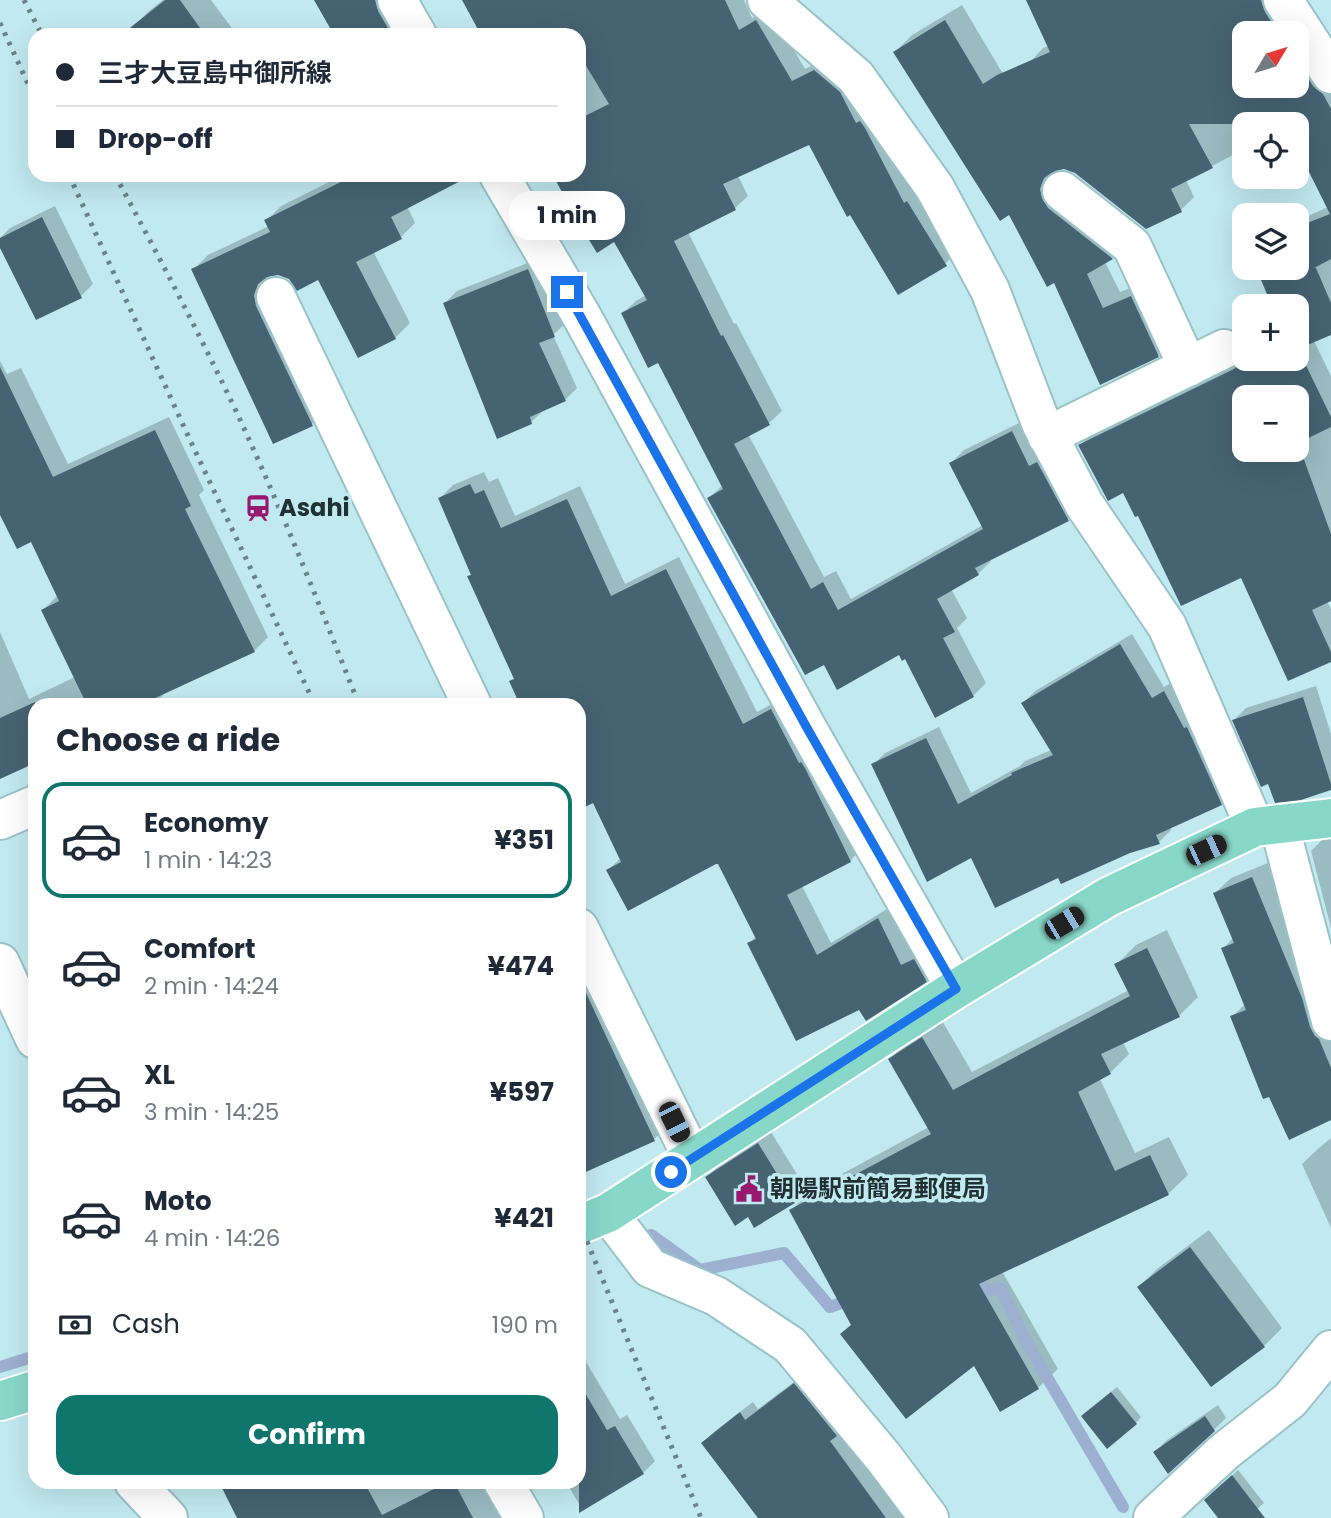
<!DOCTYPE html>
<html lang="en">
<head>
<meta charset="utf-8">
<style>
	:root { --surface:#fff; --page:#f2f2f3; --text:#1f2937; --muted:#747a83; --line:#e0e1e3; --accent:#0f766e }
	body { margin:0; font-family:Poppins,"Noto Sans JP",sans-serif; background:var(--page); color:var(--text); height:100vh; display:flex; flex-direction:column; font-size:26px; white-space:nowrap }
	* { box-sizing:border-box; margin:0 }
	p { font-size:23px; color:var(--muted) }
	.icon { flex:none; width:38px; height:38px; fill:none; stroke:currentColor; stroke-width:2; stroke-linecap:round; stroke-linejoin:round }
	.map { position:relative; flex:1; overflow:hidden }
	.details { position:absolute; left:28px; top:698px; width:558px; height:791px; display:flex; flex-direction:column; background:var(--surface); border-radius:21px; box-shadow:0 7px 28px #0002 }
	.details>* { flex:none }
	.guide { position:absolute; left:28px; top:28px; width:558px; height:154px; border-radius:21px; box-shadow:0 7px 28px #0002; display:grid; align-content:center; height:154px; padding:0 28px; background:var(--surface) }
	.needle { width:46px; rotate:52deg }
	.buttons { position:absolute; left:1232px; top:21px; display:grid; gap:14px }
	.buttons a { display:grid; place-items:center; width:77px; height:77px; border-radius:14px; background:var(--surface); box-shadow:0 7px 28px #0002; font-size:35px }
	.end { position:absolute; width:32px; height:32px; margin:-16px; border:9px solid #1a73e8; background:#fff; box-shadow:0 0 0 4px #fff }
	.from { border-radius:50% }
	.bubble { position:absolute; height:49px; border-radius:21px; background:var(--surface); box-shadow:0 7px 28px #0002; font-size:23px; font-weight:700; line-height:49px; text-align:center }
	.car { position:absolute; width:21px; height:42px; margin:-21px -10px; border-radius:9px; box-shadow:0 0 5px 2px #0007; background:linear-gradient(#222 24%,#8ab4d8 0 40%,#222 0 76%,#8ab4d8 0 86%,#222 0) }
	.guide b { display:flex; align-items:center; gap:24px; height:66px; font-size:26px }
	.guide b+b { border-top:2px solid var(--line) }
	.guide i { width:18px; height:18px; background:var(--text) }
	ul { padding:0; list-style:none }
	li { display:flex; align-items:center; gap:21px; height:116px; margin:0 14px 10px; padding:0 14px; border:4px solid transparent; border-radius:21px }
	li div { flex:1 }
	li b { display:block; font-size:26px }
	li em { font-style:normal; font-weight:700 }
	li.on { border-color:var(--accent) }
	li>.icon { width:63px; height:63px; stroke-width:1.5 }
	h2 { padding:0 28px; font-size:32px; line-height:84px }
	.pay { display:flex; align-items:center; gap:18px; height:77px; padding:0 28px; font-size:26px }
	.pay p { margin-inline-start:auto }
	.cta { display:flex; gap:14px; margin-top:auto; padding:14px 28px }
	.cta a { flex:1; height:80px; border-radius:21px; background:var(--accent); color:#fff; font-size:28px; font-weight:700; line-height:80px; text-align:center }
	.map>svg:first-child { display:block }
	.shadow { fill:#0003; fill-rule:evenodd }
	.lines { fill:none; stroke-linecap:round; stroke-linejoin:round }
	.stream { stroke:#9db0d1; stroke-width:12 }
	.building { fill:#466373; fill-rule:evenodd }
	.minor-casing { stroke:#9ac3c8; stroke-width:42 }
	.major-casing { stroke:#fff; stroke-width:42 }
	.minor { stroke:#fff; stroke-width:38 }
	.major { stroke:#88d8ca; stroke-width:38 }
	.rail { stroke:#698488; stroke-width:5; stroke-dasharray:3.5 7; stroke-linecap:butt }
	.route { stroke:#1a73e8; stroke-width:9 }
	.labels { text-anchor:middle; stroke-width:7; stroke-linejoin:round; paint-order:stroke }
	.poi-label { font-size:24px; font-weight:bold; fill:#213133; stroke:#c1eaf0; text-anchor:start }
</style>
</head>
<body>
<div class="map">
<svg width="1331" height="1518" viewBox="0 0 1331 1518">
	<rect width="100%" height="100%" fill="#c1eaf0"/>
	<!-- shadow -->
	<g class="shadow">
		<path d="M163,0H211L237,35H135L131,29L149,11Z"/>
		<path d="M316,0H395L416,35H336Z"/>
		<path d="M464,0H744L752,18L769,8L805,69L828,58L958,251L945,264L810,143L738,176L748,196L735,208L688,232L734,324L736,323L782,411L769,423L748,434L824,577L836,571L851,599L983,525L951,463L964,450L1025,420L1081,507L1068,519L989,559L991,561L978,574L951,589L967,618L957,628L986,683L973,696L900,653L824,662L709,498L723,485L659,361L623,313L636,301L646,295L614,240L555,175H579V35H483Z"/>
		<path d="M1028,0H1279L1331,76V333L1314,341L1331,376V599L1327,601L1331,609V660L1242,576L1139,514L1124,491L1080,446L1093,432L1244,358L1297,359V306H1274L1257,268H1297V221L1328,207L1302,154L1297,156V124H1244V149L1186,180L1194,197L1181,210L1030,62L1043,48L1049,46ZM1244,33H1297V86H1244ZM1244,397H1297V450H1244Z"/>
		<path d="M962,5L1058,166L1056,171L1058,181L1129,242L1112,258L1105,262L1120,292L1148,281L1175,338L1158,355L1054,281L1010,213L895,52L912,35Z"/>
		<path d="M343,175H468L407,206L415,223L401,237L373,251L410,323L395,338L319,278H290L279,274L270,275L268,279L271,291L327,409L312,424L193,270L208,255L269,226L266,221L281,206Z"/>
		<path d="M55,206L93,284L81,296L0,244V238L10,228Z"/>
		<path d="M540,258L566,323L553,335L577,388L565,400L544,410L531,422L445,303L457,291Z"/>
		<path d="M0,361L7,374L21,368L68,464L169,417L204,490L199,495L268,637L254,651L167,691L158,700L161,705H35V761L0,762V632L29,699L75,677L43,610L58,595L32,540L0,511Z"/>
		<path d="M484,472L489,482L498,478L515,516L580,486L625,584L679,557L757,712L785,697L863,847L850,861L802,886L831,943L892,906L939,967L926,980L859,1007L749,944L756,936L719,862L608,870L621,858L579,705H522L511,682L515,677L469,576L472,574L440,498L453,485Z"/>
		<path d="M1132,634L1164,687L1176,680L1233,792L1221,804L1170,827L1171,830L1159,842L1059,876L972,855L873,765L885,753L939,727L971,793L1020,766L1025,761L1051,750L1023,703L1035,691Z"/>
		<path d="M1316,686L1331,734V788L1270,781L1234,720L1246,708Z"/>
		<path d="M1331,838V928L1311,851L1323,839Z"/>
		<path d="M1268,863L1309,962L1331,1025V1118L1232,1017L1245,1004L1223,949L1233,938L1215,893L1231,878Z"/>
		<path d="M579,923L673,1121L654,1139L587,1170L579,1153Z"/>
		<path d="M1167,930L1198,997L1179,1016L1123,1042L1129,1054L1110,1073L1100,1079L1135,1153L1169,1137L1188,1175L1168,1194L1002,1271L1058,1369L1038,1388L975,1363L842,1334L852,1324L791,1211L810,1191L929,1127L890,1059L909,1040L941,1019L972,1072L1129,990L1116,965L1136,945Z"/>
		<path d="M771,1132L806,1189L794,1201L707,1177L719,1165Z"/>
		<path d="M1331,1138V1228L1302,1164L1319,1148Z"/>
		<path d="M1209,1230L1282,1328L1264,1346L1139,1287L1157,1269Z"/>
		<path d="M579,1350L620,1419L627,1415L655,1461L643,1473L582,1509L566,1482H579Z"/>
		<path d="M806,1373L905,1518H758L703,1443L715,1431L753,1402L758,1409Z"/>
		<path d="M1117,1387L1141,1417L1136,1423L1089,1410Z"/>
		<path d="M1218,1405L1226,1418L1214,1430L1155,1452L1167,1440Z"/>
		<path d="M1238,1470L1264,1503L1247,1518H1220L1207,1500Z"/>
		<path d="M220,1482H493L512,1518H239Z"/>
	</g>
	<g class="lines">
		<!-- stream -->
		<g class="stream">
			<path d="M651,1235L700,1270L784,1253L830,1307L855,1298"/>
			<path d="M967,1290L1001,1289L1027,1343L1123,1507"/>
			<path d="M0,1367L35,1356"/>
		</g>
	</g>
	<!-- building -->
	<g class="building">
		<path d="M165,0H180L205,35H121Z"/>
		<path d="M314,0H375L378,11L392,35H334Z"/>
		<path d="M462,0H725L739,30L756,20L792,81L814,70L840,92L856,123L860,121L865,128L904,203L907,201L947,266L898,295L850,215L847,217L809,145L723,184L736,210L674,241L721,336L723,335L770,425L734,444L811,589L823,582L838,610L983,529L949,463L1012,431L1029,466L1037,462L1069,521L975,568L979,575L937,599L955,632L943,638L974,697L935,718L905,659L902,661L899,655L837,690L824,665L805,675L707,498L723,489L658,363L648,368L621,313L647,300L614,242L597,253L575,217L553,175H579V119L609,104L579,54V35H481Z"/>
		<path d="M1026,0H1261L1265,12L1278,33H1244V86H1297V61L1313,86L1323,94L1331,109V259L1314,268H1316L1331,303V335L1298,349L1331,417V427L1298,443L1331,534V601L1312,610L1331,652V662L1288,681L1241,578L1181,606L1138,516L1135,517L1123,493L1108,501L1078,445L1234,369L1242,362L1244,356V359H1297V306H1272L1256,268H1297V227L1330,214L1297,148V124H1189L1213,168L1171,189L1182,212L1146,229L1075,173L1064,169L1055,171L1044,178L1040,189L1042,198L1048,208L1113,259L1087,274L1103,308L1131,296L1159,357L1100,385L1054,283L1047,287L1009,215L1000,221L893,52L945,20L983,84L997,75L1050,52ZM1244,397H1297V450H1244Z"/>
		<path d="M355,175H472L391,217L402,239L356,262L396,339L358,358L318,280L297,291L289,279L278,275L267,277L258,284L254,295L256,306L313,426L273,444L191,269L270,232L264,220Z"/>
		<path d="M42,217L82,298L36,320L0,248V238Z"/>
		<path d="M528,269L555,337L539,343L566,401L530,417L532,424L497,439L443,303Z"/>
		<path d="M0,367L53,477L155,430L191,506L185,509L255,652L140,705H87L41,610L59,601L31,542L17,549L0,515Z"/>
		<path d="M470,484L475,494L484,490L501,528L567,499L611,596L666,569L743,724L771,709L799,763L801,762L805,768L851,862L787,895L817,955L878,918L901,965L914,959L927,982L866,1021L859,1010L796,1041L747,943L756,939L718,864H716L628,911L606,870L621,862L593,803L579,810V705H520L509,681L514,679L467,576L471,575L438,498Z"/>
		<path d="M1120,644L1152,698L1164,691L1184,728L1187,727L1222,805L1156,835L1160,844L1130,853L1061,884L1058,878L995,908L971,858L927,882L871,764L926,738L958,804L1012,775L1011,773L1053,755L1021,703Z"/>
		<path d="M1303,697L1331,784V790L1301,800L1275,803L1268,784L1261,787L1232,720Z"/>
		<path d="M35,702V763L0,779V718Z"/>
		<path d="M1252,877L1302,998L1310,1027L1315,1036L1319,1039L1331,1068V1120L1289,1140L1269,1097L1263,1099L1230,1016L1246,1010L1221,948L1234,943L1213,893Z"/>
		<path d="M1147,948L1180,1017L1101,1054L1111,1074L1078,1092L1115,1171L1150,1155L1169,1195L979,1284L1039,1389L1000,1412L974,1366L906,1419L840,1334L851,1325L789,1210L931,1134L888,1059L922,1037L953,1090L1130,996L1114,964Z"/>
		<path d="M579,978L655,1141L579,1175Z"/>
		<path d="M758,1143L795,1203L754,1228L748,1217L735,1226L705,1177Z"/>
		<path d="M1190,1247L1265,1347L1211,1387L1137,1287Z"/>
		<path d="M579,1383L607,1430L615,1426L644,1474L579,1513Z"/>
		<path d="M794,1383L837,1436L830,1441L886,1518H758L701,1443L740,1412L745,1420Z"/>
		<path d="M1111,1392L1137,1424L1107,1449L1081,1416Z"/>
		<path d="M1205,1416L1215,1431L1168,1474L1153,1452Z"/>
		<path d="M1232,1475L1265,1518H1218L1204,1500Z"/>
		<path d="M219,1482H364L382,1515L448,1482H454L473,1518H237Z"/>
	</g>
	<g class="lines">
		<defs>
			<g id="minor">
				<path d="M397,0L417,35"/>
				<path d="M767,0L856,77L935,188L990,290L1041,423L1084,504L1167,626L1255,827"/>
				<path d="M1283,0L1331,74"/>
				<path d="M499,175L581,315L807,728L956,989"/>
				<path d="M1062,191L1132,246L1188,367"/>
				<path d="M276,297L472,705"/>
				<path d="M1047,436L1224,349"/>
				<path d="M0,820L35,805"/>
				<path d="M1279,824L1331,1021"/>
				<path d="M579,928L693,1159"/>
				<path d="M0,963L35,1039"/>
				<path d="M608,1213L650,1268L716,1296L790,1345L884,1458L929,1518"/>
				<path d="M134,1482L168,1518"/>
				<path d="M503,1482L524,1518"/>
				<path d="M1153,1518L1224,1452L1290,1400L1331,1350"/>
			</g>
			<g id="major">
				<path d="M579,1225L608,1213L956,989L1108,897L1255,827L1331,818"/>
				<path d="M0,1401L35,1390"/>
			</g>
		</defs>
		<!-- minor casing -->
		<use href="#minor" class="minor-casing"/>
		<!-- major casing -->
		<use href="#major" class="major-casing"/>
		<!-- minor -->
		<use href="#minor" class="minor"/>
		<!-- major -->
		<use href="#major" class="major"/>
		<!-- rail -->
		<g class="rail">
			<path d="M24,0L42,35"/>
			<path d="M0,23L35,99"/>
			<path d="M69,175L190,440L315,705"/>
			<path d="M115,175C157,253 198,331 236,411C281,508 320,606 359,705"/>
			<path d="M579,1222L701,1518"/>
		</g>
	</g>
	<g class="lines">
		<!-- route -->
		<path class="route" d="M567,292L807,728L956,989L671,1172"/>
	</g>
	<!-- icons -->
	<defs>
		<symbol id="station-bare" viewBox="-9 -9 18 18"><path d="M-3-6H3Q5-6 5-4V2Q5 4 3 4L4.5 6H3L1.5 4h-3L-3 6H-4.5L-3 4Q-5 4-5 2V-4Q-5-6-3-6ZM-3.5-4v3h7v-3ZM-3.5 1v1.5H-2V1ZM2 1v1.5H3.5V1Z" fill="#98186f" stroke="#c1eaf0" stroke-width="2.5" paint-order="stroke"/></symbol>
		<symbol id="civic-bare" viewBox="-9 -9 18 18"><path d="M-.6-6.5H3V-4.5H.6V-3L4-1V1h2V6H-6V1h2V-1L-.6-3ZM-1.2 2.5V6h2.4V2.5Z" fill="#98186f" stroke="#c1eaf0" stroke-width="2.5" paint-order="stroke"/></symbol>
	</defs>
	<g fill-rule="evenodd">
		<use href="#station-bare" x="239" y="489" width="38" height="38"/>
		<use href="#civic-bare" x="730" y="1170" width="38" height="38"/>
	</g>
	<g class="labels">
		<!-- poi labels -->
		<g class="poi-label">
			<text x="279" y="516">Asahi</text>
			<text x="770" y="1197">朝陽駅前簡易郵便局</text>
		</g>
	</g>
</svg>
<div class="buttons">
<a><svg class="needle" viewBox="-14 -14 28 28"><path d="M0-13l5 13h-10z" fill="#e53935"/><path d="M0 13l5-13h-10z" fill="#747a83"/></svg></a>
<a><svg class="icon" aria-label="locate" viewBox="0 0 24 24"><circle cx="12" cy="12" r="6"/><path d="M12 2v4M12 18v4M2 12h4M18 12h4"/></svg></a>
<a><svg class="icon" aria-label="layers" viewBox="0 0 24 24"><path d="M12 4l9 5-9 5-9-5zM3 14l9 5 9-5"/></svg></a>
<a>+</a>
<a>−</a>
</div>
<i class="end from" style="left:671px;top:1172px"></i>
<i class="end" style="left:567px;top:292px"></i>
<div class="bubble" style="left:509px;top:191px;width:116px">1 min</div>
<i class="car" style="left:1206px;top:850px;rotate:65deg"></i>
<i class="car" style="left:1064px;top:923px;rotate:59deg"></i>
<i class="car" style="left:674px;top:1122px;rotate:154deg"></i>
<div class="guide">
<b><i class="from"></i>三才大豆島中御所線</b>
<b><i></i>Drop-off</b>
</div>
<section class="details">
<h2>Choose a ride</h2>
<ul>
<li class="on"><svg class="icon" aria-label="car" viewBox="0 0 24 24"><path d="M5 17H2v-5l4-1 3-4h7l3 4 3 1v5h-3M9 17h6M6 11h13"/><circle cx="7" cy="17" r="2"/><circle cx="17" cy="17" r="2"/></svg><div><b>Economy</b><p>1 min · 14:23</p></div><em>¥351</em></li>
<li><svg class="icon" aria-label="car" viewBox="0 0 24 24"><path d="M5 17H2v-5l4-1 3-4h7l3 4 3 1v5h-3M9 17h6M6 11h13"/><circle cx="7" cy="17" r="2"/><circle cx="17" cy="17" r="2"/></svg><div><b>Comfort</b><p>2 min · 14:24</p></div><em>¥474</em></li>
<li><svg class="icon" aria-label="car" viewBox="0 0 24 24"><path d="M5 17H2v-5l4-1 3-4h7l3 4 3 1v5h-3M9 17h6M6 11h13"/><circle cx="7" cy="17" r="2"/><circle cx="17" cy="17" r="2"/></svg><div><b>XL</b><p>3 min · 14:25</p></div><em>¥597</em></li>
<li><svg class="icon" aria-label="car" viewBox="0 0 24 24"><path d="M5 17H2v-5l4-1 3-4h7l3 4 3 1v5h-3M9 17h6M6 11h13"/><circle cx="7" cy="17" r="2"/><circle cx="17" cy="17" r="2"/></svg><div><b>Moto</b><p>4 min · 14:26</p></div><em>¥421</em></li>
</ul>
<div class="pay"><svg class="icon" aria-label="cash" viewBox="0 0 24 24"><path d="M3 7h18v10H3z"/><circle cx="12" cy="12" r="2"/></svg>Cash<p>190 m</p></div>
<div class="cta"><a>Confirm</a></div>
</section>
</div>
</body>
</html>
